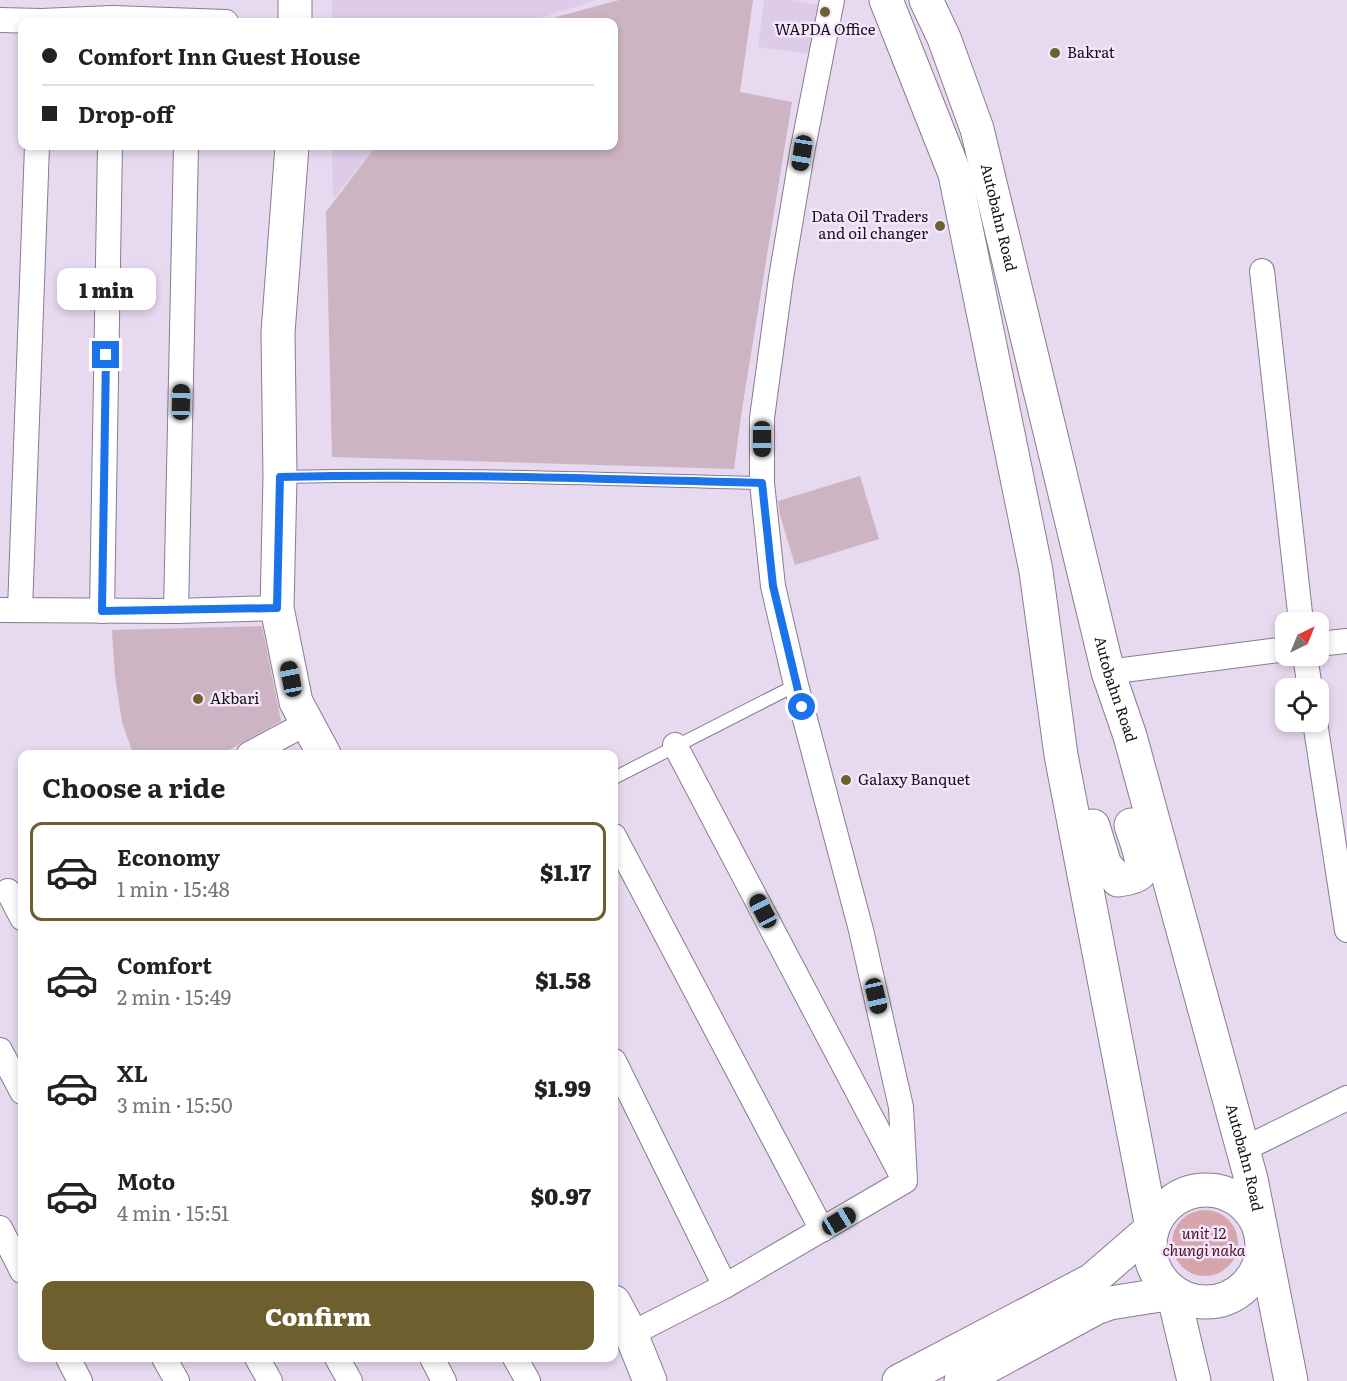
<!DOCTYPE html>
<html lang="en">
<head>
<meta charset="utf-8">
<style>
	:root { --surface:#fff; --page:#f6f6f6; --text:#222; --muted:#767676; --line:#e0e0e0; --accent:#6e602e }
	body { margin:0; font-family:Literata,serif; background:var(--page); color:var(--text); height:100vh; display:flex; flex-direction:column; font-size:22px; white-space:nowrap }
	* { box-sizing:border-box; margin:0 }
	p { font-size:20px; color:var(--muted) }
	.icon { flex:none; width:33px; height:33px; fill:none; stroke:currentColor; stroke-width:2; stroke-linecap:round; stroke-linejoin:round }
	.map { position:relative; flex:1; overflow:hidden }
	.panel { position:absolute; left:18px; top:750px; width:600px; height:612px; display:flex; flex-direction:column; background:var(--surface); border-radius:12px; box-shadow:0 3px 9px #0003 }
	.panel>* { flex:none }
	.banner { position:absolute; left:18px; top:18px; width:600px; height:132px; border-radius:12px; box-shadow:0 3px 9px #0003; display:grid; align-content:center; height:132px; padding:0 24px; background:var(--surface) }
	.needle { width:39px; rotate:43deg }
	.buttons { position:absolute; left:1275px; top:612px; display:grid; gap:12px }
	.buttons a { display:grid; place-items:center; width:54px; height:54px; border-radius:12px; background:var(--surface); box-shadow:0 3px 9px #0003; font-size:30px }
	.end { position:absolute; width:27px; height:27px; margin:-14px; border:8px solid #1a73e8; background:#fff; box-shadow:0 0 0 3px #fff }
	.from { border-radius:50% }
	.bubble { position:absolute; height:42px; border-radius:12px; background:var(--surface); box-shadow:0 3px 9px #0003; font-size:20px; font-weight:800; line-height:42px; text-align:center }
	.car { position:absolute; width:18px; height:36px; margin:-18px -9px; border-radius:8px; box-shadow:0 0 4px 2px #0007; background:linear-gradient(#222 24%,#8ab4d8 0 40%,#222 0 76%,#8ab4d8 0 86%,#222 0) }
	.banner b { display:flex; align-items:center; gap:21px; height:57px; font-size:22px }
	.banner b+b { border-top:2px solid var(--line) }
	.banner i { width:15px; height:15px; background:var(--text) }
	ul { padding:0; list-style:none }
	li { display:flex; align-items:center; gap:18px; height:99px; margin:0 12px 9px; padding:0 12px; border:3px solid transparent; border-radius:12px }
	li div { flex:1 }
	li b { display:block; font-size:22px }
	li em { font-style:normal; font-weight:800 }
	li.current { border-color:var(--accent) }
	li>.icon { width:54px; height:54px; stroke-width:1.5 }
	h2 { padding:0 24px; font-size:27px; line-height:72px }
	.action { display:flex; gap:12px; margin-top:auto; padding:12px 24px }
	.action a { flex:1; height:69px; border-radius:12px; background:var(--accent); color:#fff; font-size:24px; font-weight:800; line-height:69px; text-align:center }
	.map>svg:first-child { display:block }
	.built { fill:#ddcbe8 }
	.green { fill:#d7a5ac }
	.building { fill:#cdb4c3 }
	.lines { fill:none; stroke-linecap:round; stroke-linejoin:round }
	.lane-casing { stroke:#887c90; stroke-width:14 }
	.street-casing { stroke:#887c90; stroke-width:26 }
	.secondary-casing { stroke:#887c90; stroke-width:35 }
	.highway-casing { stroke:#887c90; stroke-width:35 }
	.lane { stroke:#fff; stroke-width:12 }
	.street { stroke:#fff; stroke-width:24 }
	.secondary { stroke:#fff; stroke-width:33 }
	.highway { stroke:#fff; stroke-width:33 }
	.route { stroke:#1a73e8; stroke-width:8 }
	.poi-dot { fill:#6e602e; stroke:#f4e6fd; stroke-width:2 }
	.labels { text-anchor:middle; stroke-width:5; stroke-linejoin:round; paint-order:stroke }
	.poi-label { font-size:15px; fill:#161119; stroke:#f4e6fd; text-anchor:start }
	.street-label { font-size:15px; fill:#161119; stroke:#f4e6fd }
	.park-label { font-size:15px; font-style:italic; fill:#4f1222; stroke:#f4e6fd }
</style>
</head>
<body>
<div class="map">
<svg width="1347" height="1381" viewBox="0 0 1347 1381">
	<rect width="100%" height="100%" fill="#e7d9f0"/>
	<!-- built -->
	<g class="built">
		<path d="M332,0H596L528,22H332Z"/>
		<path d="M764,0H793L819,5L813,54L758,47Z"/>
		<path d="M332,146H376L333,199Z"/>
	</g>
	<!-- green -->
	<circle class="green" cx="1205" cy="1243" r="33"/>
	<!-- building -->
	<g class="building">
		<path d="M619,0H753L740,92L792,102L742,409L734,469L332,457L326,212L376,146H614V22H557L556,17Z"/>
		<path d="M860,476L879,539L795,565L780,515L778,501Z"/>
		<path d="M262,626L281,721L222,754H133L122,722L115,676L112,630Z"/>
	</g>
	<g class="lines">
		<defs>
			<g id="lane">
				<path d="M281,477C441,473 602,479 762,483"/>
				<path d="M614,778L796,685"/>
			</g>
			<g id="street">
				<path d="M0,20L41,21L112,18L226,22"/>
				<path d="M1262,271L1301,622"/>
				<path d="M0,610L176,611L277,608"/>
				<path d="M20,610L37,146"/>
				<path d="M102,611L110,146"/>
				<path d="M176,611L186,146"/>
				<path d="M1318,644L1347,641"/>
				<path d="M1305,656L1310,688"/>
				<path d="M1108,672L1286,649"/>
				<path d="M1315,722L1347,930"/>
				<path d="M675,745L901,1174"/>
				<path d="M249,754L307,723"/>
				<path d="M614,836L822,1230"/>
				<path d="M8,891L22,918"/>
				<path d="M0,1050L22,1092"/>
				<path d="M614,1061L725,1286"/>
				<path d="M1242,1150L1347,1098"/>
				<path d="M0,1228L22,1271"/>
				<path d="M631,1334L725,1286L905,1181L901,1107L861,930L796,685L773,586L762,483V418L781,278L802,153L832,0"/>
				<path d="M68,1358L80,1381"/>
				<path d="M164,1358L177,1381"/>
				<path d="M257,1358L270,1381"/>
				<path d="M337,1358L350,1381"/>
				<path d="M432,1358L444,1381"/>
				<path d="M515,1358L528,1381"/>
			</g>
			<g id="secondary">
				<path d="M295,0V22"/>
				<path d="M292,146L278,333L280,477L277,608L296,702L324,754"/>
				<path d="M614,1302L631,1334L650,1381"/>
				<path d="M899,1381L1092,1280L1152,1228"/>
				<path d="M961,1381L1096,1308L1110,1303L1173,1293"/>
			</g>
			<g id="highway">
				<path d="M886,0L955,174L1036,571L1061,755L1152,1228"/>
				<path id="s1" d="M926,0L944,38L977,129L1108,672L1130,736L1251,1179L1291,1381"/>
				<path d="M1093,826L1105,865L1118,880C1123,879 1132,878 1137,875C1149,868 1134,837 1131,825"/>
				<circle cx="1206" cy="1246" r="56"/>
				<path d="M1173,1293L1194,1381"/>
			</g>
		</defs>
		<!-- lane casing -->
		<use href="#lane" class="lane-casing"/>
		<!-- street casing -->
		<use href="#street" class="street-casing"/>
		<!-- secondary casing -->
		<use href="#secondary" class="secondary-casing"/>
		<!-- highway casing -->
		<use href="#highway" class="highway-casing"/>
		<!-- lane -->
		<use href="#lane" class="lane"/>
		<!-- street -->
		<use href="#street" class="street"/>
		<!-- secondary -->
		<use href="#secondary" class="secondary"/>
		<!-- highway -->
		<use href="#highway" class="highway"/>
	</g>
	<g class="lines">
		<!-- route -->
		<path class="route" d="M106,355L102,611L277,608L280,477C441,473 601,479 762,483L773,586L802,707"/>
	</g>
	<!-- markers -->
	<g class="poi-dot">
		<circle cx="825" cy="12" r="6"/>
		<circle cx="1055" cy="53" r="6"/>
		<circle cx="940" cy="226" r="6"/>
		<circle cx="198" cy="699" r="6"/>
		<circle cx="846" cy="780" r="6"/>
	</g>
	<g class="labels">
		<!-- poi labels -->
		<g class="poi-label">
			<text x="825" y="35" text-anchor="middle">WAPDA Office</text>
			<text x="1067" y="58">Bakrat</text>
			<text x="928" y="222" text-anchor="end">Data Oil Traders<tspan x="928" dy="17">and oil changer</tspan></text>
			<text x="210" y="704">Akbari</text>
			<text x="858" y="785">Galaxy Banquet</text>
		</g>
		<!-- street labels -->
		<g class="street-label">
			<text dy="5" stroke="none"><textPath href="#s1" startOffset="230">Autobahn Road</textPath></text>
			<text dy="5" stroke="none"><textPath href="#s1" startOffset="716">Autobahn Road</textPath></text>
			<text dy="5" stroke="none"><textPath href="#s1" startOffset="1202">Autobahn Road</textPath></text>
		</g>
		<!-- park labels -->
		<g class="park-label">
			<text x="1204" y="1239">unit 12<tspan x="1204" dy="17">chungi naka</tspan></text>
		</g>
	</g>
</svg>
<div class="buttons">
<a><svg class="needle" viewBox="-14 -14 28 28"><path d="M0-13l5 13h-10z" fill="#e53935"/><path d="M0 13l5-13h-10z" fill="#767676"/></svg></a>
<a><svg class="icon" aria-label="locate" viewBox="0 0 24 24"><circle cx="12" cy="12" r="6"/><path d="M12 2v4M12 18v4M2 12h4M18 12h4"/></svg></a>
</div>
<i class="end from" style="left:802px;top:707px"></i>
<i class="end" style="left:106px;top:355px"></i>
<div class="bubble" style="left:57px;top:268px;width:99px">1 min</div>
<i class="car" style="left:802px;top:153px;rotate:189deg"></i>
<i class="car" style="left:181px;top:402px;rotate:1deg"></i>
<i class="car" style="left:762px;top:439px;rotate:180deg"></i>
<i class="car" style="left:291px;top:679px;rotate:349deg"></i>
<i class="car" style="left:763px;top:911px;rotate:332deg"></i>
<i class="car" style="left:876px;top:996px;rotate:167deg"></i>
<i class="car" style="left:839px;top:1221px;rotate:59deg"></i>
<div class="banner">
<b><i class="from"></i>Comfort Inn Guest House</b>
<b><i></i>Drop-off</b>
</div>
<section class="panel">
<h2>Choose a ride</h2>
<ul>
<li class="current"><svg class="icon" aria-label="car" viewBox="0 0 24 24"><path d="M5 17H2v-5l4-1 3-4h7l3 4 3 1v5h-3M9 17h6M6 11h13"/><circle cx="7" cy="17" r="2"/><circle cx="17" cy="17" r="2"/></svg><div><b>Economy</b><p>1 min · 15:48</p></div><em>$1.17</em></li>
<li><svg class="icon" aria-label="car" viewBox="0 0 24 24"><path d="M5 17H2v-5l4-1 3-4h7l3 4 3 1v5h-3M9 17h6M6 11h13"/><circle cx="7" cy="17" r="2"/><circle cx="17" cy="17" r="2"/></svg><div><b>Comfort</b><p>2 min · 15:49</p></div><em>$1.58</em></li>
<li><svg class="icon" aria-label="car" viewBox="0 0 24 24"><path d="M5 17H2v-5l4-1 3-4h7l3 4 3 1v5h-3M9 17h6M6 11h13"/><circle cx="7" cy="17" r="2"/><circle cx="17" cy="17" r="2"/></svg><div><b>XL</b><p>3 min · 15:50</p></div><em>$1.99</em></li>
<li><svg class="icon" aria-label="car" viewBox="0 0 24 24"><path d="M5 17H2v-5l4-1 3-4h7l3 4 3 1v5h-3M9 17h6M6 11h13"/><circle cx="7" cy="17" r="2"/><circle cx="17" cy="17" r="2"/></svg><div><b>Moto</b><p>4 min · 15:51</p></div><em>$0.97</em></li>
</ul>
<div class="action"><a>Confirm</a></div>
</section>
</div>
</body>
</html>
